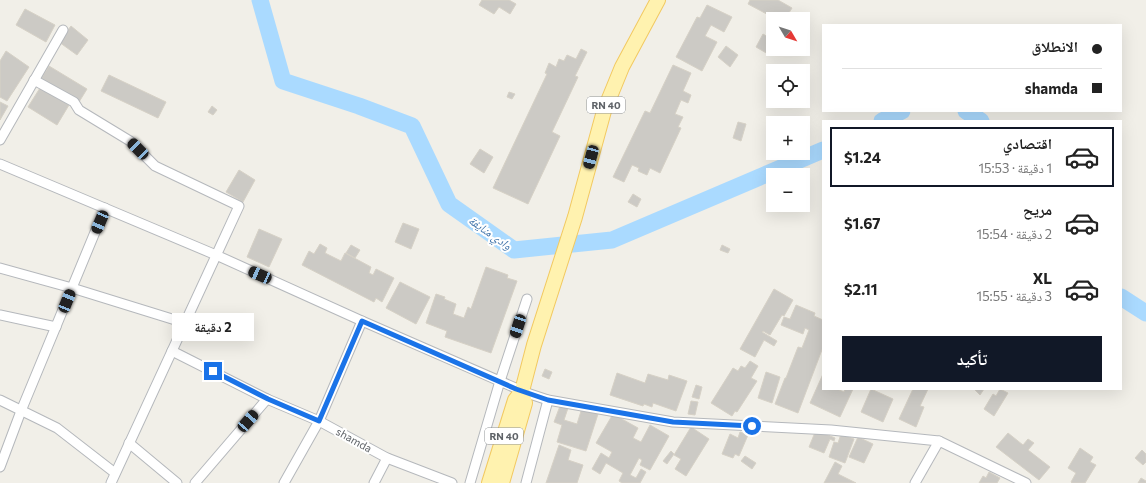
<!DOCTYPE html>
<html lang="ar">
<head>
<meta charset="utf-8">
<style>
	:root { --surface:#fff; --page:#f2f2f2; --text:#222; --muted:#767676; --line:#e0e0e0; --accent:#111827 }
	body { margin:0; font-family:Commissioner,"Noto Naskh Arabic",sans-serif; background:var(--page); color:var(--text); direction:rtl; height:100vh; display:flex; flex-direction:column; font-size:15px; white-space:nowrap }
	* { box-sizing:border-box; margin:0 }
	p { font-size:13px; color:var(--muted) }
	.icon { flex:none; width:22px; height:22px; fill:none; stroke:currentColor; stroke-width:2; stroke-linecap:round; stroke-linejoin:round }
	.map { position:relative; flex:1; overflow:hidden; direction:ltr }
	.panel { position:absolute; left:822px; top:120px; width:300px; height:270px; display:flex; flex-direction:column; background:var(--surface); border-radius:0px; box-shadow:0 4px 16px #0002; direction:rtl }
	.panel>* { flex:none }
	.top-card { position:absolute; left:822px; top:24px; width:300px; height:88px; border-radius:0px; box-shadow:0 4px 16px #0002; direction:rtl; display:grid; align-content:center; height:88px; padding:0 20px; background:var(--surface) }
	.needle { width:26px; rotate:129deg }
	.buttons { position:absolute; left:766px; top:12px; display:grid; gap:8px }
	.buttons a { display:grid; place-items:center; width:44px; height:44px; border-radius:0px; background:var(--surface); box-shadow:0 4px 16px #0002; font-size:20px }
	.end { position:absolute; width:18px; height:18px; margin:-9px; border:5px solid #1a73e8; background:#fff; box-shadow:0 0 0 2px #fff }
	.from { border-radius:50% }
	.bubble { position:absolute; height:28px; border-radius:0px; background:var(--surface); box-shadow:0 4px 16px #0002; font-size:13px; font-weight:700; line-height:28px; text-align:center; direction:rtl }
	.car { position:absolute; width:12px; height:24px; margin:-12px -6px; border-radius:5px; box-shadow:0 0 3px 1px #0007; background:linear-gradient(#222 24%,#8ab4d8 0 40%,#222 0 76%,#8ab4d8 0 86%,#222 0) }
	.top-card b { display:flex; align-items:center; gap:14px; height:38px; font-size:15px }
	.top-card b+b { border-top:1px solid var(--line) }
	.top-card i { width:10px; height:10px; background:var(--text) }
	ul { padding:7px 0 0; list-style:none }
	li { display:flex; align-items:center; gap:12px; height:60px; margin:0 8px 6px; padding:0 12px; border:2px solid transparent; border-radius:0px }
	li div { flex:1 }
	li b { display:block; font-size:15px }
	li em { font-style:normal; font-weight:700 }
	li.selected { border-color:var(--accent) }
	li>.icon { width:36px; height:36px; stroke-width:1.5 }
	.button { display:flex; gap:8px; margin-top:auto; padding:8px 20px }
	.button a { flex:1; height:46px; border-radius:0px; background:var(--accent); color:#fff; font-size:16px; font-weight:700; line-height:46px; text-align:center }
	.map>svg:first-child { display:block }
	.lines { fill:none; stroke-linecap:round; stroke-linejoin:round }
	.river { stroke:#aadaff; stroke-width:17 }
	.building { fill:#cccac5; stroke:#d6d1c6 }
	.street-casing { stroke:#b5b8bc; stroke-width:11 }
	.primary-casing { stroke:#f2c960; stroke-width:16 }
	.street { stroke:#fff; stroke-width:9 }
	.primary { stroke:#fff2af; stroke-width:14 }
	.route { stroke:#1a73e8; stroke-width:5 }
	.labels { text-anchor:middle; stroke-width:4; stroke-linejoin:round; paint-order:stroke }
	.shield { fill:#fff; stroke:#8f9295; stroke-width:1 }
	.shield-label { font-size:10px; font-weight:bold; fill:#5f6368 }
	.street-label { font-size:11px; fill:#5f6368; stroke:#fff }
	.water-label { font-size:12px; font-style:italic; fill:#4174aa; stroke:#fff }
</style>
</head>
<body>
<div class="map">
<svg width="1146" height="483" viewBox="0 0 1146 483">
	<rect width="100%" height="100%" fill="#f1efe8"/>
	<g class="lines">
		<!-- river -->
		<g class="river">
			<path d="M260,0L283,81L359,106L412,126L449,204L514,250L612,240L823,150"/>
			<path d="M966,111L981,121"/>
			<path d="M882,121L902,111"/>
			<path d="M1121,297L1146,313"/>
		</g>
	</g>
	<!-- building -->
	<g class="building">
		<path d="M482,0H509L516,4L510,14L499,7L494,14L479,5Z"/>
		<path d="M750,0H778L792,8L785,19H776L748,4Z"/>
		<path d="M707,5L732,17L724,32L711,25L705,36L717,42L702,71L676,57L697,17L700,18Z"/>
		<path d="M25,9L55,25L46,42L16,25Z"/>
		<path d="M71,26L88,40L77,55L59,42Z"/>
		<path d="M763,34L773,40V46L768,54L756,47Z"/>
		<path d="M726,46L738,55L730,67L718,57Z"/>
		<path d="M581,49L587,52L575,76L578,77L552,132L560,136L528,204L493,188L547,74L545,73L549,63L556,67L559,59L564,61L567,55L576,59Z"/>
		<path d="M6,51L29,67L7,101L0,97V61Z"/>
		<path d="M673,65L691,73L683,91L691,95L688,103L681,100L675,114L683,117L678,127L681,128L660,173L650,168L647,175L638,171L639,168L632,165L624,182L613,177L645,111L650,113Z"/>
		<path d="M49,66L87,89L79,102L41,79Z"/>
		<path d="M109,75L166,102L158,118L101,91Z"/>
		<path d="M40,88L69,105L57,125L28,107Z"/>
		<path d="M509,92L515,94L512,99L507,97Z"/>
		<path d="M0,102L8,106L0,120Z"/>
		<path d="M212,106L217,110L213,115L208,112Z"/>
		<path d="M738,122L746,124L741,141L733,138Z"/>
		<path d="M480,149L493,157L484,173L470,164Z"/>
		<path d="M239,170L255,180L243,202L226,192Z"/>
		<path d="M633,194L641,199L637,207L628,202Z"/>
		<path d="M403,223L419,229L411,249L395,242Z"/>
		<path d="M259,229L282,239L269,267L247,257Z"/>
		<path d="M320,244L327,248L325,253L341,261L345,253L371,267L369,273L373,275L376,269L394,278L382,302L376,298L374,302L302,265L309,251L314,254Z"/>
		<path d="M351,245L360,250L355,258L346,253Z"/>
		<path d="M722,245L730,249L728,253L720,250Z"/>
		<path d="M486,267L508,275L507,278L517,281L491,353L445,337L447,331L426,323L436,294L445,297L444,299L456,304L453,314L464,318L468,307L471,309Z"/>
		<path d="M400,282L430,297L416,324L386,308Z"/>
		<path d="M774,289L793,300L784,316L782,315L770,335L763,331L762,332L777,341L774,346L764,340L755,357L740,349Z"/>
		<path d="M796,305L815,313L814,316L823,320V347L798,413L775,404L785,378H786L798,347L802,348L809,330L805,328L803,334L781,325L784,317L790,319Z"/>
		<path d="M750,361L758,366L751,378L757,381L737,412L735,411L732,416L711,403L733,368L738,371L741,366L745,368Z"/>
		<path d="M545,369L552,372L549,379L542,376Z"/>
		<path d="M766,372L780,377L772,403L758,398Z"/>
		<path d="M617,373L645,383L648,374L668,380L669,375L687,381L676,411L653,403L652,407L644,404L643,406L610,395Z"/>
		<path d="M823,374V389H837L844,392L845,389H853L840,417L810,403Z"/>
		<path d="M696,385L702,387L699,399L692,397Z"/>
		<path d="M871,389L893,399L883,422L861,412Z"/>
		<path d="M913,389H928L920,406L924,407L916,427L899,419Z"/>
		<path d="M974,389H984L980,395Z"/>
		<path d="M1000,389L1008,393L994,416L984,409L993,394L996,396Z"/>
		<path d="M691,401L698,402L695,415L688,414Z"/>
		<path d="M560,406L568,408L564,420L577,424L582,408L599,411L586,451L557,442L562,425L554,422Z"/>
		<path d="M613,414L638,428L633,438L641,442L650,425L669,436L650,470L640,465L642,460L639,458L630,475L636,478L641,469L646,472L640,483H622L619,481L623,473L606,463L600,474L592,469L601,453L609,458L612,452L596,443Z"/>
		<path d="M691,427L709,439L686,476L675,469L681,459L674,455Z"/>
		<path d="M816,430L835,438L834,441L830,439L824,453L809,447Z"/>
		<path d="M740,432L748,435L739,456L735,454L733,458L722,454L730,434L738,438Z"/>
		<path d="M1008,433L1023,445L1028,439L1034,443L1028,450L1050,467L1039,480L996,447Z"/>
		<path d="M841,434L854,439L845,463L829,457L834,442L838,443Z"/>
		<path d="M858,437L873,444L864,463L849,457Z"/>
		<path d="M559,445L571,450L568,460L583,465L577,483H546Z"/>
		<path d="M1080,448L1093,457L1090,462L1096,465L1085,483H1072L1071,482L1076,473L1068,468Z"/>
		<path d="M1142,450L1146,454V462L1143,465L1135,458Z"/>
		<path d="M671,451L674,454L667,464L663,461Z"/>
		<path d="M745,456L756,463L752,469L741,461Z"/>
		<path d="M835,462L842,466L838,474L856,483H824Z"/>
		<path d="M989,472L1000,478L997,483H979L983,476L986,478Z"/>
		<path d="M1141,478L1146,481V483H1138Z"/>
	</g>
	<g class="lines">
		<defs>
			<g id="street">
				<path d="M34,80L74,102L79,110L130,141L155,166L239,206L111,483"/>
				<path d="M0,140L63,30"/>
				<path d="M0,164L216,255L362,321L527,393L548,400L673,422L831,430L939,441L1026,483"/>
				<path d="M0,268L72,288L185,323"/>
				<path d="M0,315L56,327"/>
				<path d="M172,351L267,399L319,421L387,458L452,483"/>
				<path d="M0,400L57,428L115,473"/>
				<path d="M129,443L177,483"/>
				<path d="M0,467L21,411L105,208"/>
				<path d="M195,483L267,399"/>
				<path d="M284,483L319,421L362,321"/>
				<path d="M374,483L387,458"/>
				<path d="M470,483L500,381L527,299"/>
				<path d="M526,483L548,400"/>
				<path d="M915,483L939,441"/>
			</g>
			<g id="primary">
				<path d="M489,483L515,400L522,391L534,345L575,217L604,111L622,67L658,0"/>
				<path d="M502,483L525,403L522,391"/>
			</g>
		</defs>
		<!-- street casing -->
		<use href="#street" class="street-casing"/>
		<!-- primary casing -->
		<use href="#primary" class="primary-casing"/>
		<!-- street -->
		<use href="#street" class="street"/>
		<!-- primary -->
		<use href="#primary" class="primary"/>
	</g>
	<g class="lines">
		<!-- route -->
		<path class="route" d="M213,371L268,399L319,421L362,321L516,389L548,400L673,422L752,426"/>
	</g>
	<g class="labels">
		<!-- shield labels -->
		<g class="shield">
			<rect x="587" y="97" width="38" height="16" rx="3"/>
			<rect x="485" y="428" width="38" height="16" rx="3"/>
		</g>
		<g class="shield-label">
			<text x="606" y="109">RN 40</text>
			<text x="504" y="440">RN 40</text>
		</g>
		<!-- street labels -->
		<g class="street-label">
			<text transform="translate(354 440) rotate(29)" y="4">shamda</text>
		</g>
		<!-- water labels -->
		<g class="water-label">
			<text transform="translate(490 233) rotate(35)" y="4">وادي منايفة</text>
		</g>
	</g>
</svg>
<div class="buttons">
<a><svg class="needle" viewBox="-14 -14 28 28"><path d="M0-13l5 13h-10z" fill="#e53935"/><path d="M0 13l5-13h-10z" fill="#767676"/></svg></a>
<a><svg class="icon" aria-label="locate" viewBox="0 0 24 24"><circle cx="12" cy="12" r="6"/><path d="M12 2v4M12 18v4M2 12h4M18 12h4"/></svg></a>
<a>+</a>
<a>−</a>
</div>
<i class="end from" style="left:752px;top:426px"></i>
<i class="end" style="left:213px;top:371px"></i>
<div class="bubble" style="left:172px;top:313px;width:82px">2 دقيقة</div>
<i class="car" style="left:138px;top:149px;rotate:315deg"></i>
<i class="car" style="left:591px;top:157px;rotate:195deg"></i>
<i class="car" style="left:100px;top:222px;rotate:203deg"></i>
<i class="car" style="left:260px;top:275px;rotate:294deg"></i>
<i class="car" style="left:67px;top:301px;rotate:22deg"></i>
<i class="car" style="left:518px;top:326px;rotate:198deg"></i>
<i class="car" style="left:248px;top:421px;rotate:41deg"></i>
<div class="top-card">
<b><i class="from"></i>الانطلاق</b>
<b><i></i>shamda</b>
</div>
<section class="panel">
<ul>
<li class="selected"><svg class="icon" aria-label="car" viewBox="0 0 24 24"><path d="M5 17H2v-5l4-1 3-4h7l3 4 3 1v5h-3M9 17h6M6 11h13"/><circle cx="7" cy="17" r="2"/><circle cx="17" cy="17" r="2"/></svg><div><b>اقتصادي</b><p>1 دقيقة · 15:53</p></div><em>$1.24</em></li>
<li><svg class="icon" aria-label="car" viewBox="0 0 24 24"><path d="M5 17H2v-5l4-1 3-4h7l3 4 3 1v5h-3M9 17h6M6 11h13"/><circle cx="7" cy="17" r="2"/><circle cx="17" cy="17" r="2"/></svg><div><b>مريح</b><p>2 دقيقة · 15:54</p></div><em>$1.67</em></li>
<li><svg class="icon" aria-label="car" viewBox="0 0 24 24"><path d="M5 17H2v-5l4-1 3-4h7l3 4 3 1v5h-3M9 17h6M6 11h13"/><circle cx="7" cy="17" r="2"/><circle cx="17" cy="17" r="2"/></svg><div><b>XL</b><p>3 دقيقة · 15:55</p></div><em>$2.11</em></li>
</ul>
<div class="button"><a>تأكيد</a></div>
</section>
</div>
</body>
</html>
